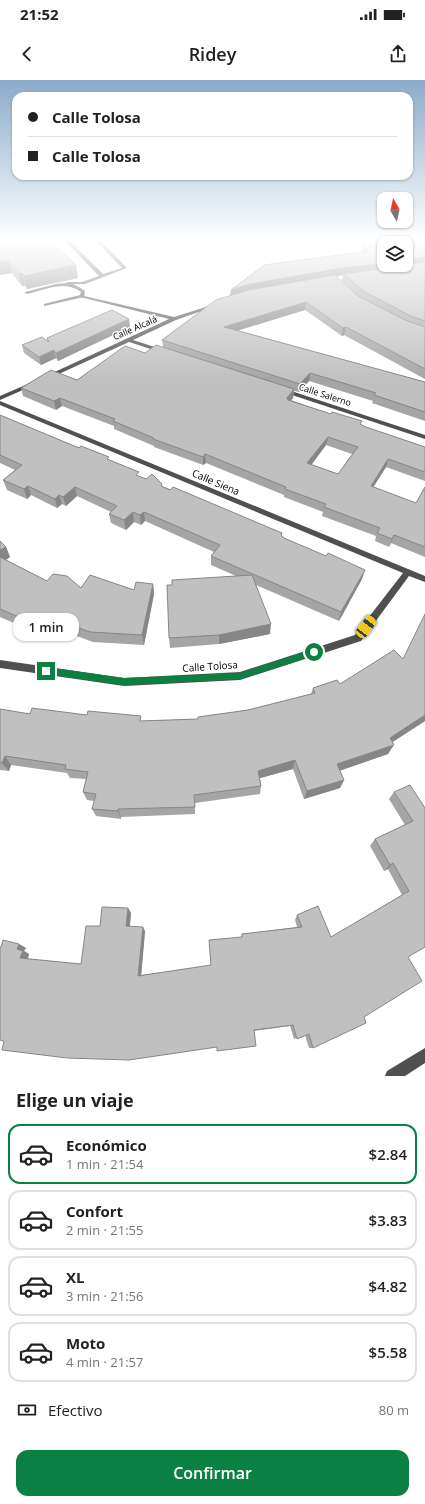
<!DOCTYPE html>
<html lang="es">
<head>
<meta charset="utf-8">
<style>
	:root { --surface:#fff; --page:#f2f2f2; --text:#222; --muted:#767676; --line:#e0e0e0; --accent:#0b8043 }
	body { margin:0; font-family:"Open Sans",sans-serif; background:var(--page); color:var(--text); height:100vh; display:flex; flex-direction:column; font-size:15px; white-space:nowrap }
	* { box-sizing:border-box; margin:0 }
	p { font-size:13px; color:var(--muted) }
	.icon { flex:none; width:22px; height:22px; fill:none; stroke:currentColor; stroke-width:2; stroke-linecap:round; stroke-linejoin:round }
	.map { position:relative; height:996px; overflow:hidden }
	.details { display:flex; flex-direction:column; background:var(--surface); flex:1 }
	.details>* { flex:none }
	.guide { position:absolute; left:12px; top:12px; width:401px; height:88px; border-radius:12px; box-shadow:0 1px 3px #0004; display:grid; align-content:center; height:88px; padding:0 16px; background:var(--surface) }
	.needle { width:26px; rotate:351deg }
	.fabs { position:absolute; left:377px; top:112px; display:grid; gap:8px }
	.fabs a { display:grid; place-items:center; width:36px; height:36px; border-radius:8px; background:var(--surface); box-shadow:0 1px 3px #0004; font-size:20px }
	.end { position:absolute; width:18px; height:18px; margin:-9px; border:5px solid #0b8043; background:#fff; box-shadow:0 0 0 2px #fff }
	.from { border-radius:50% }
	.bubble { position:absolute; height:28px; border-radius:12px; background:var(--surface); box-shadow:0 1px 3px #0004; font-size:13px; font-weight:600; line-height:28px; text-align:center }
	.car { position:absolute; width:12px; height:24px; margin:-12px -6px; border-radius:5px; box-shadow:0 0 3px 1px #0007; background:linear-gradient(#f5c518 24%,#345 0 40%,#f5c518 0 76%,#345 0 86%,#f5c518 0) }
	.guide b { display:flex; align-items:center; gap:14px; height:38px; font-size:15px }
	.guide b+b { border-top:1px solid var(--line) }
	.guide i { width:10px; height:10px; background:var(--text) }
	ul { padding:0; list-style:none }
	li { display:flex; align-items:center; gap:12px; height:60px; margin:0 8px 6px; padding:0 8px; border:2px solid var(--line); border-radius:12px }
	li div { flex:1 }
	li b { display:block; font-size:15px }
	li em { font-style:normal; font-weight:600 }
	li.current { border-color:var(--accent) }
	li>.icon { width:36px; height:36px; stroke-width:1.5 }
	h2 { padding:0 16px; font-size:18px; line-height:48px }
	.pay { display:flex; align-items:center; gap:10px; height:44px; padding:0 16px; font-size:15px }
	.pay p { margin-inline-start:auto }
	.cta { display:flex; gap:8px; margin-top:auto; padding:8px 16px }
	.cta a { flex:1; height:46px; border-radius:12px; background:var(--accent); color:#fff; font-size:16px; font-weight:600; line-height:46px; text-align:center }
	.status { display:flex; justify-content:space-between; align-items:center; height:28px; padding:0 20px; background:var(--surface); direction:ltr }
	.status svg { height:11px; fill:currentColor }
	header { display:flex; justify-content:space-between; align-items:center; height:52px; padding:0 16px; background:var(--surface); font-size:18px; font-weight:600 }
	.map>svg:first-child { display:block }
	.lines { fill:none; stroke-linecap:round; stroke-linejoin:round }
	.lane { fill:#505050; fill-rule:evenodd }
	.street { fill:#505050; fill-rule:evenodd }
	.wall { fill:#a5a5a5; fill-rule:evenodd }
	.shaded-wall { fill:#868686 }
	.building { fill:#c0c0c0; stroke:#868686; fill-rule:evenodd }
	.route { fill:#0b8043 }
	.labels { text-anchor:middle; stroke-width:3; stroke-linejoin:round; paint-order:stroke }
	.far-street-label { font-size:9px; fill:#000; stroke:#fff }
	.street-label { font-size:10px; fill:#000; stroke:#fff }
</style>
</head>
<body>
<div class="status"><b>21:52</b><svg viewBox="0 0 49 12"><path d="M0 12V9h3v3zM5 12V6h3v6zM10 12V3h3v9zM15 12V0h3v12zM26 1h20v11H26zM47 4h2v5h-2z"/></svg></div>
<header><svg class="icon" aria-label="back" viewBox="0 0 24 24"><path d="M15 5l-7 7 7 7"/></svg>Ridey<svg class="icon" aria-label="share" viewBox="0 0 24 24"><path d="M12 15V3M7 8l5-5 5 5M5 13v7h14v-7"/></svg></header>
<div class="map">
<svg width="425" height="996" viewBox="0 0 425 996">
	<rect width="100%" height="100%" fill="#fff"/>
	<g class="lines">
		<!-- lane -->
		<path class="lane" d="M64,160H69L103,194L122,188L95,160H100L127,188L85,204H73L79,207L85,211L84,217L44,226V224L80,215L81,212C65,200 44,210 27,214L25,213V212L56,204L66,203L68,202H82L99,196Z"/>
		<!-- street -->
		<g class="street">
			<path d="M80,215L174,237L212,225L216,226L176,240L133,260L164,270V272H160L129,262L50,298H46V296L169,239L80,217Z"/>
			<path d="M30,303L32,304V306L0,320V316Z"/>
			<path d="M285,309L425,355V359L283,312L282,311Z"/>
			<path d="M0,321L425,496V502L409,496L361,561L240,600L124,606L0,588V580L124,598L240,592L355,555L403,493L0,325Z"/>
			<path d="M425,968V983L405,996H385L387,991Z"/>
		</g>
	</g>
	<!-- wall -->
	<g class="wall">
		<path d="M0,160L78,198L27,209L25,206H22L12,193L0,195Z"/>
		<path d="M425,160V299L344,255L342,256L305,230L237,250L425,302V341L372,323L373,321L309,301L299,312L294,311L293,318L291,320L366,347L425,367V401L386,387L373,407L416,423L425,407V477L391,463L389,467L375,461L376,456L322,436L323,432L284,417V415L206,383L203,385L154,367V366L114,349V346L62,326L56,330L23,316L21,308L77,300L145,273L163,267L162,260L230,216L231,210L361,172L362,166ZM343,195L342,201L359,216L336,196ZM326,365L352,374L338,394L311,385Z"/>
		<path d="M129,239L130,247L58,281L56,278L41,285L24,273L22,265L48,261L47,258Z"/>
		<path d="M0,335L109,380L140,397L146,399L162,404V406L282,453V456L284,458L362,499L339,541L256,505L270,554L219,564L170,568L169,558L172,505L236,496L211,485V476L214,472L145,441L141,445L134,442L126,450L111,443L109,434L111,432L77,416L66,426L62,424L57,428L31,415L27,419L7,410L3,400L15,390L0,383Z"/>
		<path d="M0,461L6,467L10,477L6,480L47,501L81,508L134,510L153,504L154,514L144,565L93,562L52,547L44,556L0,537Z"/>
		<path d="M340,604L425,641L392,662L388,674L339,691L344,700L340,708L304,719L293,689L260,698L261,706L260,714L195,723V734L121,737V739L96,736L92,729L94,721L87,720L83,712L86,699L70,698L67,693L11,685L9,691L0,690V629L30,634L87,635L142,641L198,639L248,630L311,614L313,608Z"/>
		<path d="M394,712L425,728L408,877L313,968H309L305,955L294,959L290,946L254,951L217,967L4,961L19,864L26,868L24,871L29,874L28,879L81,884L100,846L128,828L131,833L130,846L145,851L141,895L211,886L241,857L242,854L297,847L295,840L297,835L331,857L402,815L388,789L384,791L370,766L375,759L405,745L389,719Z"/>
	</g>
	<!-- shaded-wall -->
	<g class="shaded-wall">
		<path d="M425,177V185L344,194L343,195L335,197L230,217L231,210L246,205L336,189L384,183V185H406V180Z"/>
		<path d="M8,180L12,193L0,195V182Z"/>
		<path d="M76,185L78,198L27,209L24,196Z"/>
		<path d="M22,193L25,206H22L19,194Z"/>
		<path d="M306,222L305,230L224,255V247Z"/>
		<path d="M129,239L130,247L58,281L56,273Z"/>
		<path d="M346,247L344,255L342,256L343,248Z"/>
		<path d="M54,270L56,278L41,285L39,277Z"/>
		<path d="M310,293L309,301L299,312L300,304Z"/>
		<path d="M294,309L293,318L286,326L287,318Z"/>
		<path d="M60,318L62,326L56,330L54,321Z"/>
		<path d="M328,357L326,365L306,392L307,383Z"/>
		<path d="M205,374L206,383L203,385V377Z"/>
		<path d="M388,379L386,387L369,414L371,406Z"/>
		<path d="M28,406L31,415L27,419L24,409Z"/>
		<path d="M75,407L77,416L66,426L63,417Z"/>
		<path d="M59,415L62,424L57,428L55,419Z"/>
		<path d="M133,432L134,442L126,450L124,440Z"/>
		<path d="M144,432L145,441L141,445L140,435Z"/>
		<path d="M394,455L391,463L389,467L392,459Z"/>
		<path d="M6,467L10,477L0,484V470Z"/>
		<path d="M365,490L362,499L339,541L341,532Z"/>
		<path d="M153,504L154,514L144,565L142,555Z"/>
		<path d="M48,537L52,547L44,556L40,546Z"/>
		<path d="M271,544L270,554L219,564V555Z"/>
		<path d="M425,635V641L385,667L390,658Z"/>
		<path d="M394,665L388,674L333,693L337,684Z"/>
		<path d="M5,676L11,685L9,691L2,683Z"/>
		<path d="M295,680L293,689L257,699L258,691Z"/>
		<path d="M344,700L340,708L304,719L307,711Z"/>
		<path d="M118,729L121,737V739L118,731Z"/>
		<path d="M393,783L388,789L384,791L390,785Z"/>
		<path d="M128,828L131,833L129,851L126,846Z"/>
		<path d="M143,847L145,851L141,898L138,896Z"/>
		<path d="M19,864L26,868L24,871L29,874L27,881L20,878L17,869Z"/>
	</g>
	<!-- building -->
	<g class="building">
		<path d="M0,160H50L76,185L24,196L22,193L19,194L8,180L0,182Z"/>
		<path d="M406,160H425V177L406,180V163H387Z"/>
		<path d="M384,163V183L336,189L246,205L231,210L264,185L369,171L362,166Z"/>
		<path d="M425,182V241L411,236L363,211L344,194Z"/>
		<path d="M335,195L358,216L405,240L425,247V289L346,247L343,248L306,222L224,247L425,302V332L374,315L376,313L310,293L300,304L162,260L216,220L248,210Z"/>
		<path d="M112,230L129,239L56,273L54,270L39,277L22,265L42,257L49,262L47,258Z"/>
		<path d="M156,265L294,309L287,318L288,320L331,334L332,332L362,341L360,344L366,347L425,367V392L388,379L371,406L416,423L425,407V467L394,455L392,459L377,453L380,448L324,427L326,424L285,409L286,407L205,374L203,377L153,359L154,358L113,341L115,339L60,318L54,321L21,308L51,290L77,300L125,266L145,273ZM328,357L358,367L338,394L307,383Z"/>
		<path d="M0,335L79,368L81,366L109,377L107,379L139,392L136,395L146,399L152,394L162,404L161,406L170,410L173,407L282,453L281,455L284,458L326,476L328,473L365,490L341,532L211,476L220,465L144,432L140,435L133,432L124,440L109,434L117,426L75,407L63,417L59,415L55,419L28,406L24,409L3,400L22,385L0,375Z"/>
		<path d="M0,461L6,467L0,470Z"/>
		<path d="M0,477L47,501L53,494L67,496L81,508L90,495L134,510L136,502L153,504L142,555L90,552L48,537L40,546L0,529Z"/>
		<path d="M252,495L271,544L219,555L169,558L167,505H172V500Z"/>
		<path d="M425,534V635L390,658L394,665L337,684L344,700L307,711L295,680L258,691L261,706L194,715L195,727L118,729V731L92,729L96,714L83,712L88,692L65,689L66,685L5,676L2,683L0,682V629L30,634L32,628L87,635L88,631L141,636L140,641L198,639V637L248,630L315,613L313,608L337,600L340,604L394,570L403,579Z"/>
		<path d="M410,705L425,728V867L408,877L422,901L364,937L366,943L313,968L309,954L297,959L293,945L254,950L256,966L217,971V967L129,980L67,978L2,970L4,961L0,960V867H1L3,860L19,864L17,869L23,871L20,878L81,884L86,846H100L102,827L128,828L126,846L143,847L138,896L211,885L209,860L242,857V854L302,847L297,835L318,826L331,857L409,811L393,783L390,785L375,759L413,741L394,712Z"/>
	</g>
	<!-- sky -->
	<linearGradient id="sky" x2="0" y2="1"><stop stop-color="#8aabca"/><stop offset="0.53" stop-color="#fff"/><stop offset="1" stop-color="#fff" stop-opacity="0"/></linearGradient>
	<rect width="425" height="300" fill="url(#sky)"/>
	<!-- route -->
	<path class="route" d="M314,569L317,572L316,575L240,599L124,605L46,594L43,591L46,587L124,598L240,593Z"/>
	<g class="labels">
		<!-- far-street labels -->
		<g class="far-street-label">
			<text transform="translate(135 248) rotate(-24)" y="3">Calle Alcalá</text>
			<text transform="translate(325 315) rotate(18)" y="3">Calle Salerno</text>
		</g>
		<!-- street labels -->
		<g class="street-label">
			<text transform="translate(216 402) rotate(23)" y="4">Calle Siena</text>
			<text transform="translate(210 586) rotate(-4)" y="4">Calle Tolosa</text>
		</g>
	</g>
</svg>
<div class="fabs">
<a><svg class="needle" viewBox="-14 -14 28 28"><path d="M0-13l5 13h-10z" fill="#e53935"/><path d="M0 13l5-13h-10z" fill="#767676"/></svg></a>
<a><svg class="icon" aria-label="layers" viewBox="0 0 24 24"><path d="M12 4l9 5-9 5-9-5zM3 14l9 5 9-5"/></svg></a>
</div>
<i class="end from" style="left:314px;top:572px"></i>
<i class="end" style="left:46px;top:591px"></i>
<div class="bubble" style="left:13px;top:533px;width:66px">1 min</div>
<i class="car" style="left:366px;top:547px;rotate:37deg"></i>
<div class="guide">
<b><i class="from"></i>Calle Tolosa</b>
<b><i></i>Calle Tolosa</b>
</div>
</div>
<section class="details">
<h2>Elige un viaje</h2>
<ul>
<li class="current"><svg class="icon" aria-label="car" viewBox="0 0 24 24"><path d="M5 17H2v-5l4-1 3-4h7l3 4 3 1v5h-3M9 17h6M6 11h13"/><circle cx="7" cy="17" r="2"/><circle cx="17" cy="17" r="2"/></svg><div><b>Económico</b><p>1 min · 21:54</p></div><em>$2.84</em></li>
<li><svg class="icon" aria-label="car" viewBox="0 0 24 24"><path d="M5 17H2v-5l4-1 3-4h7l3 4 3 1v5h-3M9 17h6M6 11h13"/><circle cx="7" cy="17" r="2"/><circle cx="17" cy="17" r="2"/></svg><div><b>Confort</b><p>2 min · 21:55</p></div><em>$3.83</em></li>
<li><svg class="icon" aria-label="car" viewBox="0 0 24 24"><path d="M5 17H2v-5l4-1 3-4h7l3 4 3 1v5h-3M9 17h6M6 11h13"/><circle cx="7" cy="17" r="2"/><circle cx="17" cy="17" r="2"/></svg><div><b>XL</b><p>3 min · 21:56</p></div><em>$4.82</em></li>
<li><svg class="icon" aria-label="car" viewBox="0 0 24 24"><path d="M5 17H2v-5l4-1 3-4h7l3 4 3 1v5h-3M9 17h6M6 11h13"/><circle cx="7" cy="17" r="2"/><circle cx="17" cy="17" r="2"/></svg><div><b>Moto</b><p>4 min · 21:57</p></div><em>$5.58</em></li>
</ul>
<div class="pay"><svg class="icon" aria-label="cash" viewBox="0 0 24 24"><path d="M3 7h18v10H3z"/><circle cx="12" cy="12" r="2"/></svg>Efectivo<p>80 m</p></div>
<div class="cta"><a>Confirmar</a></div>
</section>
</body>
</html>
